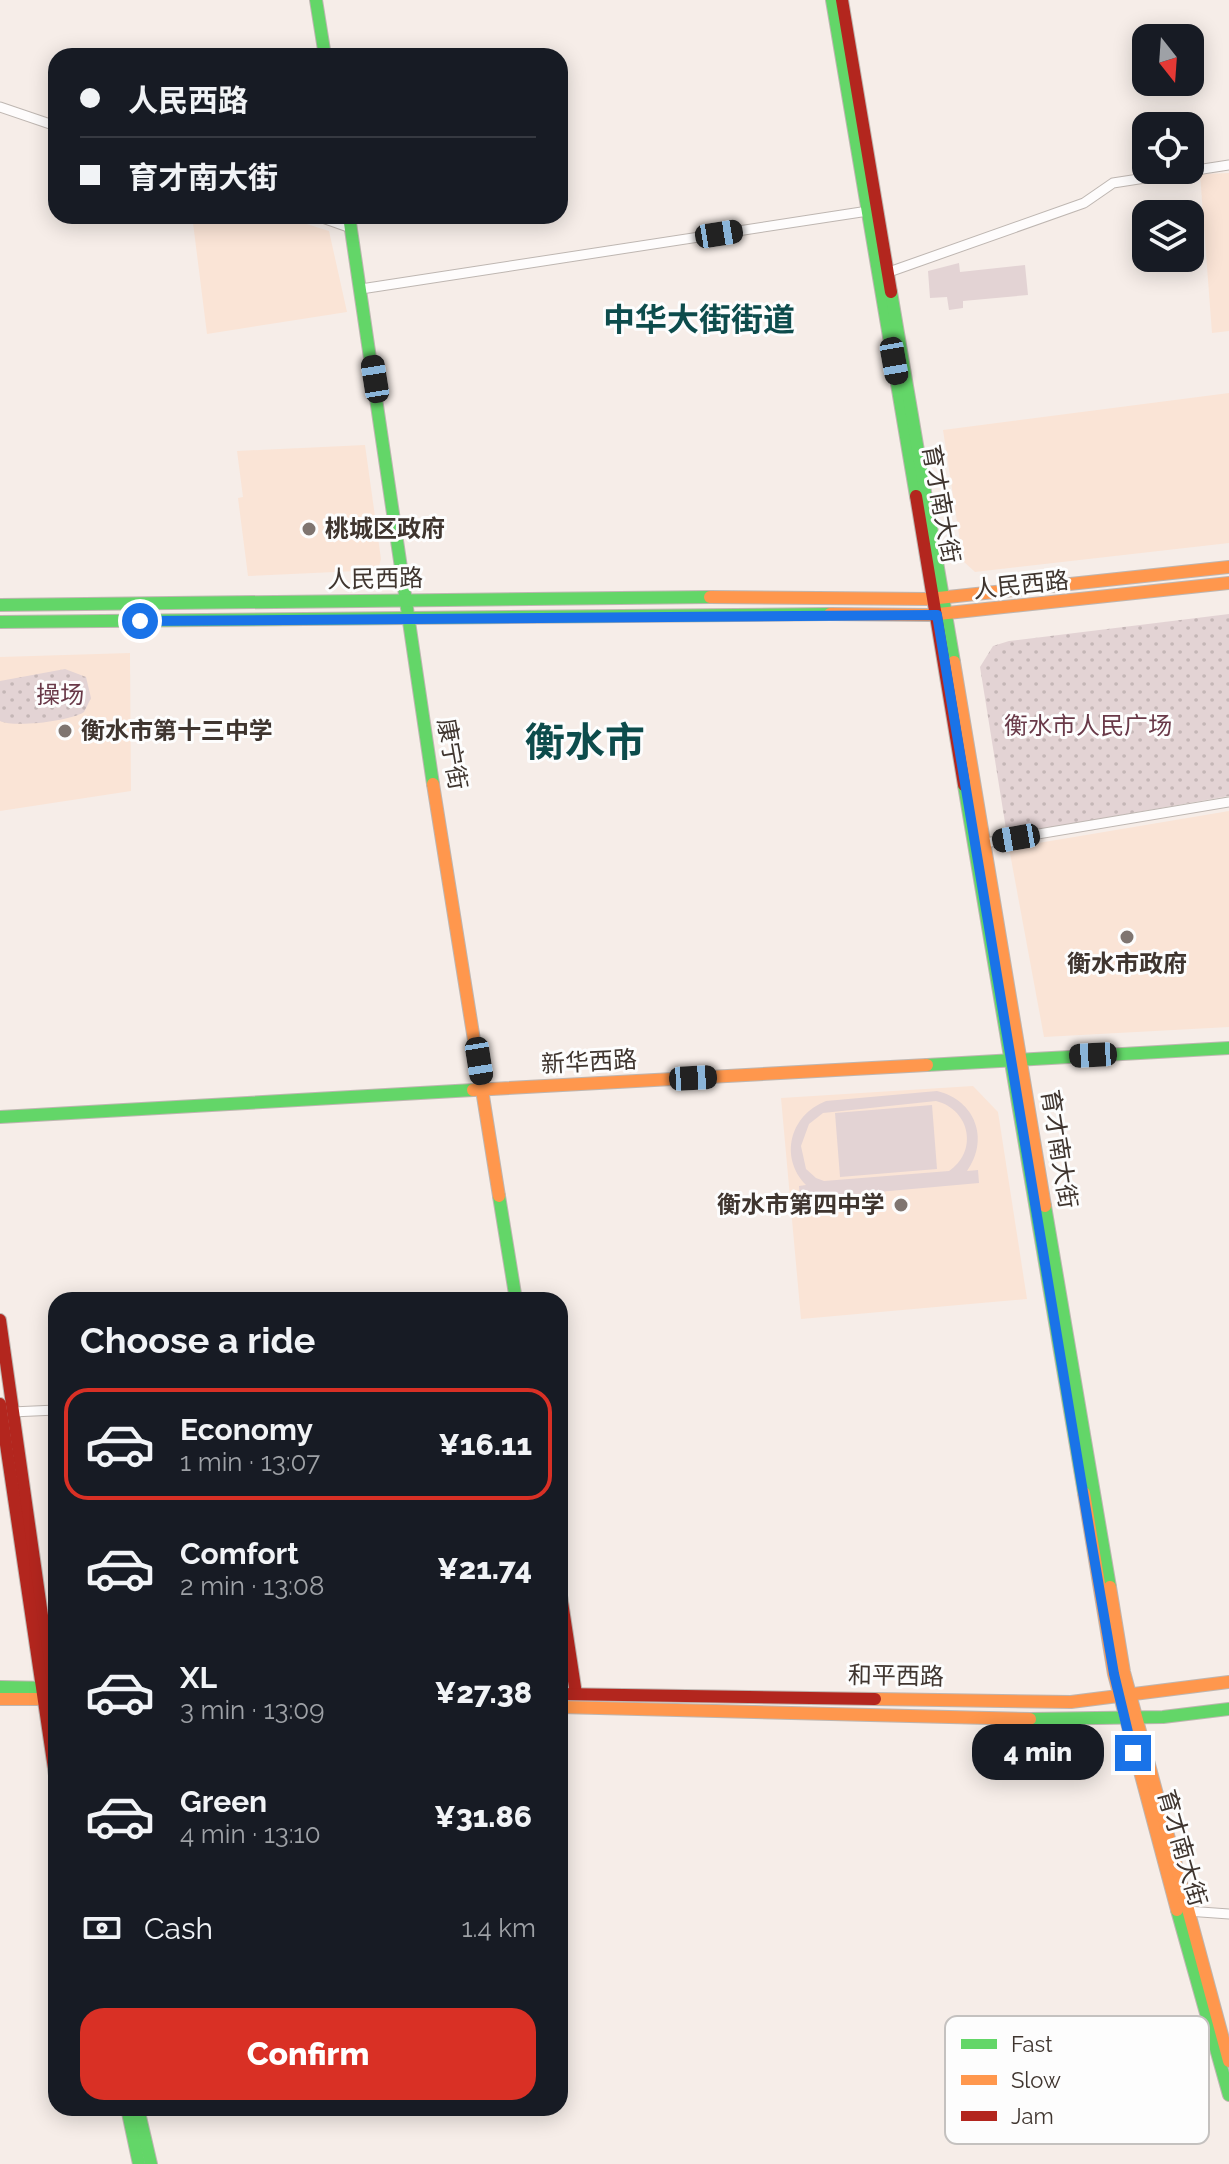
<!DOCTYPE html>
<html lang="en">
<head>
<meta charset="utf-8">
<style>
	:root { --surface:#171b24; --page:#20242c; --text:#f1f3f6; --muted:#9ea1a6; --line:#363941; --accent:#d93025 }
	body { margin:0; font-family:Raleway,"Noto Sans SC",sans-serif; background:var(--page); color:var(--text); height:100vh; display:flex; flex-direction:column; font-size:30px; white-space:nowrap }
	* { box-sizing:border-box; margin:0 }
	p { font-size:26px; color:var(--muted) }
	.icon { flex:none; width:44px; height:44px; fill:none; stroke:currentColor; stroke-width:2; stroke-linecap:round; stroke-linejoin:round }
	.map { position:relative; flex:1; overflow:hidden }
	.details { position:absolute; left:48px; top:1292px; width:520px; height:824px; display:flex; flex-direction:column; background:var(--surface); border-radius:24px; box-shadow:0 4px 20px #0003 }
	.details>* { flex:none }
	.top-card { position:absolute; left:48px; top:48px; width:520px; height:176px; border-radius:24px; box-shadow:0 4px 20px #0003; display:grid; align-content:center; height:176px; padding:0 32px; background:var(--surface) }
	.needle { width:52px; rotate:163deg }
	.fabs { position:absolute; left:1132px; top:24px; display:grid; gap:16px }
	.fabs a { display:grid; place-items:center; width:72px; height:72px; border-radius:16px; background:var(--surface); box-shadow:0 4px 20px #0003; font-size:40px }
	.end { position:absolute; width:36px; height:36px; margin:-18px; border:10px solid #1a73e8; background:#fff; box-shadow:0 0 0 4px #fff }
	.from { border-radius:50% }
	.bubble { position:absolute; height:56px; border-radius:24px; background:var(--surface); box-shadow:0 4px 20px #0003; font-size:26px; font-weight:800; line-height:56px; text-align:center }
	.car { position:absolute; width:24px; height:48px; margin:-24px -12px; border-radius:10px; box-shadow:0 0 6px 2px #0007; background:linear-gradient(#222 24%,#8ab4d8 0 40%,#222 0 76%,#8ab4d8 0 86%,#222 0) }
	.top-card b { display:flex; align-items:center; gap:28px; height:76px; font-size:30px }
	.top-card b+b { border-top:2px solid var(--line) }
	.top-card i { width:20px; height:20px; background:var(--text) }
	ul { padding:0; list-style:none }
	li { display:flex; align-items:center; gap:24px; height:112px; margin:0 16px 12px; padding:0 16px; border:4px solid transparent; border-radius:24px }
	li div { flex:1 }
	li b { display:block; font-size:30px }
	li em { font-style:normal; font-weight:800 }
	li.current { border-color:var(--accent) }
	li>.icon { width:72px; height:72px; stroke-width:1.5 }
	h2 { padding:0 32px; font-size:36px; line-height:96px }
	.pay { display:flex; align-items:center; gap:20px; height:88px; padding:0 32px; font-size:30px }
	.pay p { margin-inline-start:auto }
	.button { display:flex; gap:16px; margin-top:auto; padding:16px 32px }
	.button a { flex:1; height:92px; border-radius:24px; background:var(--accent); color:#fff; font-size:32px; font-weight:800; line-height:92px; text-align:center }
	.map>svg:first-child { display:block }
	.built { fill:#fae4d6 }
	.grass { fill:#e3d3d4; fill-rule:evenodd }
	.park { fill:url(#park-dots) }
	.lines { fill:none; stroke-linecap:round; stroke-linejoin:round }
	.street-casing { stroke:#beb6b1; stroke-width:11 }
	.fast-casing { stroke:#beb6b1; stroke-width:14 }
	.slow-casing { stroke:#beb6b1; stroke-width:14 }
	.jam-casing { stroke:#beb6b1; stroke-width:14 }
	.street { stroke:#fefcfc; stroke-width:9 }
	.fast { stroke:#63d668; stroke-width:12 }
	.slow { stroke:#ff974d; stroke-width:12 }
	.jam { stroke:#b3261e; stroke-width:12 }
	.route { stroke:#1a73e8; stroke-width:10 }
	.poi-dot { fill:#7f7570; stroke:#fdfdfd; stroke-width:3 }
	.labels { text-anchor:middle; stroke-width:6; stroke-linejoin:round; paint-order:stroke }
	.street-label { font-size:24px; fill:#3f352f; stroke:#fdfdfd }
	.poi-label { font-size:24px; font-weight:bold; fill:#3f352f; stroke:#fdfdfd; text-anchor:start }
	.park-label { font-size:24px; fill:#693948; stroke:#fdfdfd }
	.district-label { font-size:32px; font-weight:bold; fill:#0d4c4c; stroke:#fdfdfd }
	.town-label { font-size:40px; font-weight:bold; fill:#0d4c4c; stroke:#fdfdfd }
	.key { fill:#fdfdfd; stroke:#c4c1bf; stroke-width:2 }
	.key-label { font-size:22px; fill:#3f352f }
</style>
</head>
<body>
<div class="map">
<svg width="1229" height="2164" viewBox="0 0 1229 2164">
	<defs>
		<pattern id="park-dots" width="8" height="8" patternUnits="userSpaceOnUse" patternTransform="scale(2)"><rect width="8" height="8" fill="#e3d3d4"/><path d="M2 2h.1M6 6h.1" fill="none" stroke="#c4b6b6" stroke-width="1.8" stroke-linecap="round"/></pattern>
	</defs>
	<rect width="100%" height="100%" fill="#f6ede8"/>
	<!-- built -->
	<g class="built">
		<path d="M1229,173V331L1212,333L1200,174Z"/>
		<path d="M253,216H281L329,231L347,312L207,334L193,223L253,224Z"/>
		<path d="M1229,393V543L975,572L963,561L943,430Z"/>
		<path d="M365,445L381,559L378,570L248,576L238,498L243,497L237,451Z"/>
		<path d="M130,653L131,791L0,811V657Z"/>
		<path d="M1229,811V1027L1044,1037L1009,848Z"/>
		<path d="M973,1086L998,1112L1027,1299L801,1319L781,1098Z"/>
	</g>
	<!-- grass -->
	<g class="grass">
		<path d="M959,263L960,272L1025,265L1028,295L963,301V308L949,310L947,297L930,298L928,271Z"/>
		<path d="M937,1091C975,1100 990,1139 967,1171L978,1170L979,1183L800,1199L799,1186L806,1185C779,1157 790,1115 826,1101ZM936,1101C971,1110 978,1152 949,1171L824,1181L816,1178L806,1169L801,1146L809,1124L823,1113Z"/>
		<path d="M932,1105L937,1169L840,1177L835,1113Z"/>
	</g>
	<!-- park -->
	<g class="park">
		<path d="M1229,614V796L1007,835L980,667L993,646L1009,641Z"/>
		<path d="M65,669L86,677L91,698L84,712C71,721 14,728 0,721V681Z"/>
	</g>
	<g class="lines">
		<defs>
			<g id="street">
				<path d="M0,107L56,126"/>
				<path d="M317,216L351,228"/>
				<path d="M889,272L1084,203L1113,183L1229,165"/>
				<path d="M361,289L868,211"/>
				<path d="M985,843L1229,802"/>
				<path d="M12,1412L56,1410"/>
				<path d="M1187,1911L1229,1914"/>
			</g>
			<g id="fast">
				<path d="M316,0L325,56"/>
				<path d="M832,0L916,496"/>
				<path d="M349,216L433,784"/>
				<path d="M891,292L954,662"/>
				<path d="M0,605L710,597"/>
				<path d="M0,622L830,614"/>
				<path d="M964,785L1084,1493"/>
				<path d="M927,1065L1229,1048"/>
				<path d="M0,1117L473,1090"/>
				<path d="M499,1196L516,1300"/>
				<path d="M1045,1206L1110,1587"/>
				<path d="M0,1687L49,1688"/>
				<path d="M1030,1719L1163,1717L1229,1709"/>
				<path d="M1177,1910L1229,2095"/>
				<path d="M127,2108L139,2164"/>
				<path d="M138,2108L151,2164"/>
			</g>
			<g id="slow">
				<path d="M710,597L929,599L1229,567"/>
				<path d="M830,614L929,615L1229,583"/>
				<path d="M954,662L1045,1206"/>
				<path d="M433,784L499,1196"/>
				<path d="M473,1090L927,1065"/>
				<path d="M1084,1493L1114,1674L1177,1910"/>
				<path d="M1110,1587L1124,1672L1229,2061"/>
				<path d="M0,1699H53"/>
				<path d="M875,1699L1071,1702L1229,1682"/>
				<path d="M560,1707L1030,1719"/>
			</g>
			<g id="jam">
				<path d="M842,0L891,292"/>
				<path d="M916,496L964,785"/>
				<path d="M0,1320L56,1714"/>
				<path d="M0,1404L56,1782"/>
				<path d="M560,1589L576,1694"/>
				<path d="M560,1694L875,1699"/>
			</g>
		</defs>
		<!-- street casing -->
		<use href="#street" class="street-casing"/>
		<!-- fast casing -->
		<use href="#fast" class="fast-casing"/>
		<!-- slow casing -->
		<use href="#slow" class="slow-casing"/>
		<!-- jam casing -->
		<use href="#jam" class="jam-casing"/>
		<!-- street -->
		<use href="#street" class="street"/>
		<!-- fast -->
		<use href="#fast" class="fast"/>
		<!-- slow -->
		<use href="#slow" class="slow"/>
		<!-- jam -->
		<use href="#jam" class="jam"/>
	</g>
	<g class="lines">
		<!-- route -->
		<path class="route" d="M140,621L937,615L1091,1540L1114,1674L1133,1753"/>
	</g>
	<!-- markers -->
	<g class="poi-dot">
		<circle cx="309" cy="529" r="8"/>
		<circle cx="65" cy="731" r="8"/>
		<circle cx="1127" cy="937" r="8"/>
		<circle cx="901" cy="1205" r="8"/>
	</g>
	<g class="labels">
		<!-- street labels -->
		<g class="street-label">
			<text transform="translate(941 504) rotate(80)" y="8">育才南大街</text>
			<text transform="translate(375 579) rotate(-1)" y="8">人民西路</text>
			<text transform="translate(1021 585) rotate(-6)" y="8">人民西路</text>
			<text transform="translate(452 754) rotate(80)" y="8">康宁街</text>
			<text transform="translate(589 1062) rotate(-3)" y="8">新华西路</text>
			<text transform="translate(1059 1149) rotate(81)" y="8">育才南大街</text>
			<text transform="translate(896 1676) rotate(1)" y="8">和平西路</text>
			<text transform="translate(1182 1848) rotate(74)" y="8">育才南大街</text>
		</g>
		<!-- poi labels -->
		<g class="poi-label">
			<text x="325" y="537">桃城区政府</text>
			<text x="81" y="739">衡水市第十三中学</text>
			<text x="1127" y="972" text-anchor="middle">衡水市政府</text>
			<text x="885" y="1213" text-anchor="end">衡水市第四中学</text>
		</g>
		<!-- park labels -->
		<g class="park-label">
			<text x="60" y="703">操场</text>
			<text x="1088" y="734">衡水市人民广场</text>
		</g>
		<!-- district labels -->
		<g class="district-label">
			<text x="699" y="331">中华大街街道</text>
		</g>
		<!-- town labels -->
		<g class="town-label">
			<text x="585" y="756">衡水市</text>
		</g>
	</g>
	<!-- legend -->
	<rect x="945" y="2016" width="264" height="128" rx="12" class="key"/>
	<rect x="961" y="2039" width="36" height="10" fill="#63d668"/>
	<rect x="961" y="2075" width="36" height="10" fill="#ff974d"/>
	<rect x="961" y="2111" width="36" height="10" fill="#b3261e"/>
	<g class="key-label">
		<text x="1011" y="2052">Fast</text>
		<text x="1011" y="2088">Slow</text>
		<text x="1011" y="2124">Jam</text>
	</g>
</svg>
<div class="fabs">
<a><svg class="needle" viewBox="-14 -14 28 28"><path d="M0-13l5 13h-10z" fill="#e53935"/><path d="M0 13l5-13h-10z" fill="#9ea1a6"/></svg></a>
<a><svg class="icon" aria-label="locate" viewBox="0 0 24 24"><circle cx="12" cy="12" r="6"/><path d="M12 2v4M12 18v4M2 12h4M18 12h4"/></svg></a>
<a><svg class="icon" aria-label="layers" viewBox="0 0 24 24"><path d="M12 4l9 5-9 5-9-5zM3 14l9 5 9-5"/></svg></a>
</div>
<i class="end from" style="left:140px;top:621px"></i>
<i class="end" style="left:1133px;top:1753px"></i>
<div class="bubble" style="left:972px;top:1724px;width:132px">4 min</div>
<i class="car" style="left:719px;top:234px;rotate:81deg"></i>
<i class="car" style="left:894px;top:361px;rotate:170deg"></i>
<i class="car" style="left:375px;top:379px;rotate:351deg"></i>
<i class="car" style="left:1016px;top:838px;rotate:260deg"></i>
<i class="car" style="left:1093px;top:1055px;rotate:267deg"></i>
<i class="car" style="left:479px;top:1061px;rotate:171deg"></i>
<i class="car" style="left:693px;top:1078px;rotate:87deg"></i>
<div class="top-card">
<b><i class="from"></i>人民西路</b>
<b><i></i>育才南大街</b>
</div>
<section class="details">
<h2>Choose a ride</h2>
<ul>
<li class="current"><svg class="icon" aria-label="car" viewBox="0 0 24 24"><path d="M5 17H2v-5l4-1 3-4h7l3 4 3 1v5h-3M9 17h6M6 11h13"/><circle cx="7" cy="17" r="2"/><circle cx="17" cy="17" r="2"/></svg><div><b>Economy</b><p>1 min · 13:07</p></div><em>¥16.11</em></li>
<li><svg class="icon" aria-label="car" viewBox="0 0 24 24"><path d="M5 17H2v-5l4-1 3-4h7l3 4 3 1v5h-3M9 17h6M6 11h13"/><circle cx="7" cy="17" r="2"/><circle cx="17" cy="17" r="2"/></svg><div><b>Comfort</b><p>2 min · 13:08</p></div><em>¥21.74</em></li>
<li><svg class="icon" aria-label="car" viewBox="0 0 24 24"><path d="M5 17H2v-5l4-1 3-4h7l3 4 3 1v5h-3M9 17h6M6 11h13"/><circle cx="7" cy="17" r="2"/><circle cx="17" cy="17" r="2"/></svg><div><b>XL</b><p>3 min · 13:09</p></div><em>¥27.38</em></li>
<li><svg class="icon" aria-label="car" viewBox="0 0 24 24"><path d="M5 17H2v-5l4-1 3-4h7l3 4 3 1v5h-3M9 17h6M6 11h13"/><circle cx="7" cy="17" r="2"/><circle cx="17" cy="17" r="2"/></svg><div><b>Green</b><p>4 min · 13:10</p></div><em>¥31.86</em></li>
</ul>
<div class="pay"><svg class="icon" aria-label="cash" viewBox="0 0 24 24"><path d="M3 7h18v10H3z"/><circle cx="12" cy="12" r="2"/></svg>Cash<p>1.4 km</p></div>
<div class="button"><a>Confirm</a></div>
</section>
</div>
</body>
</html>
